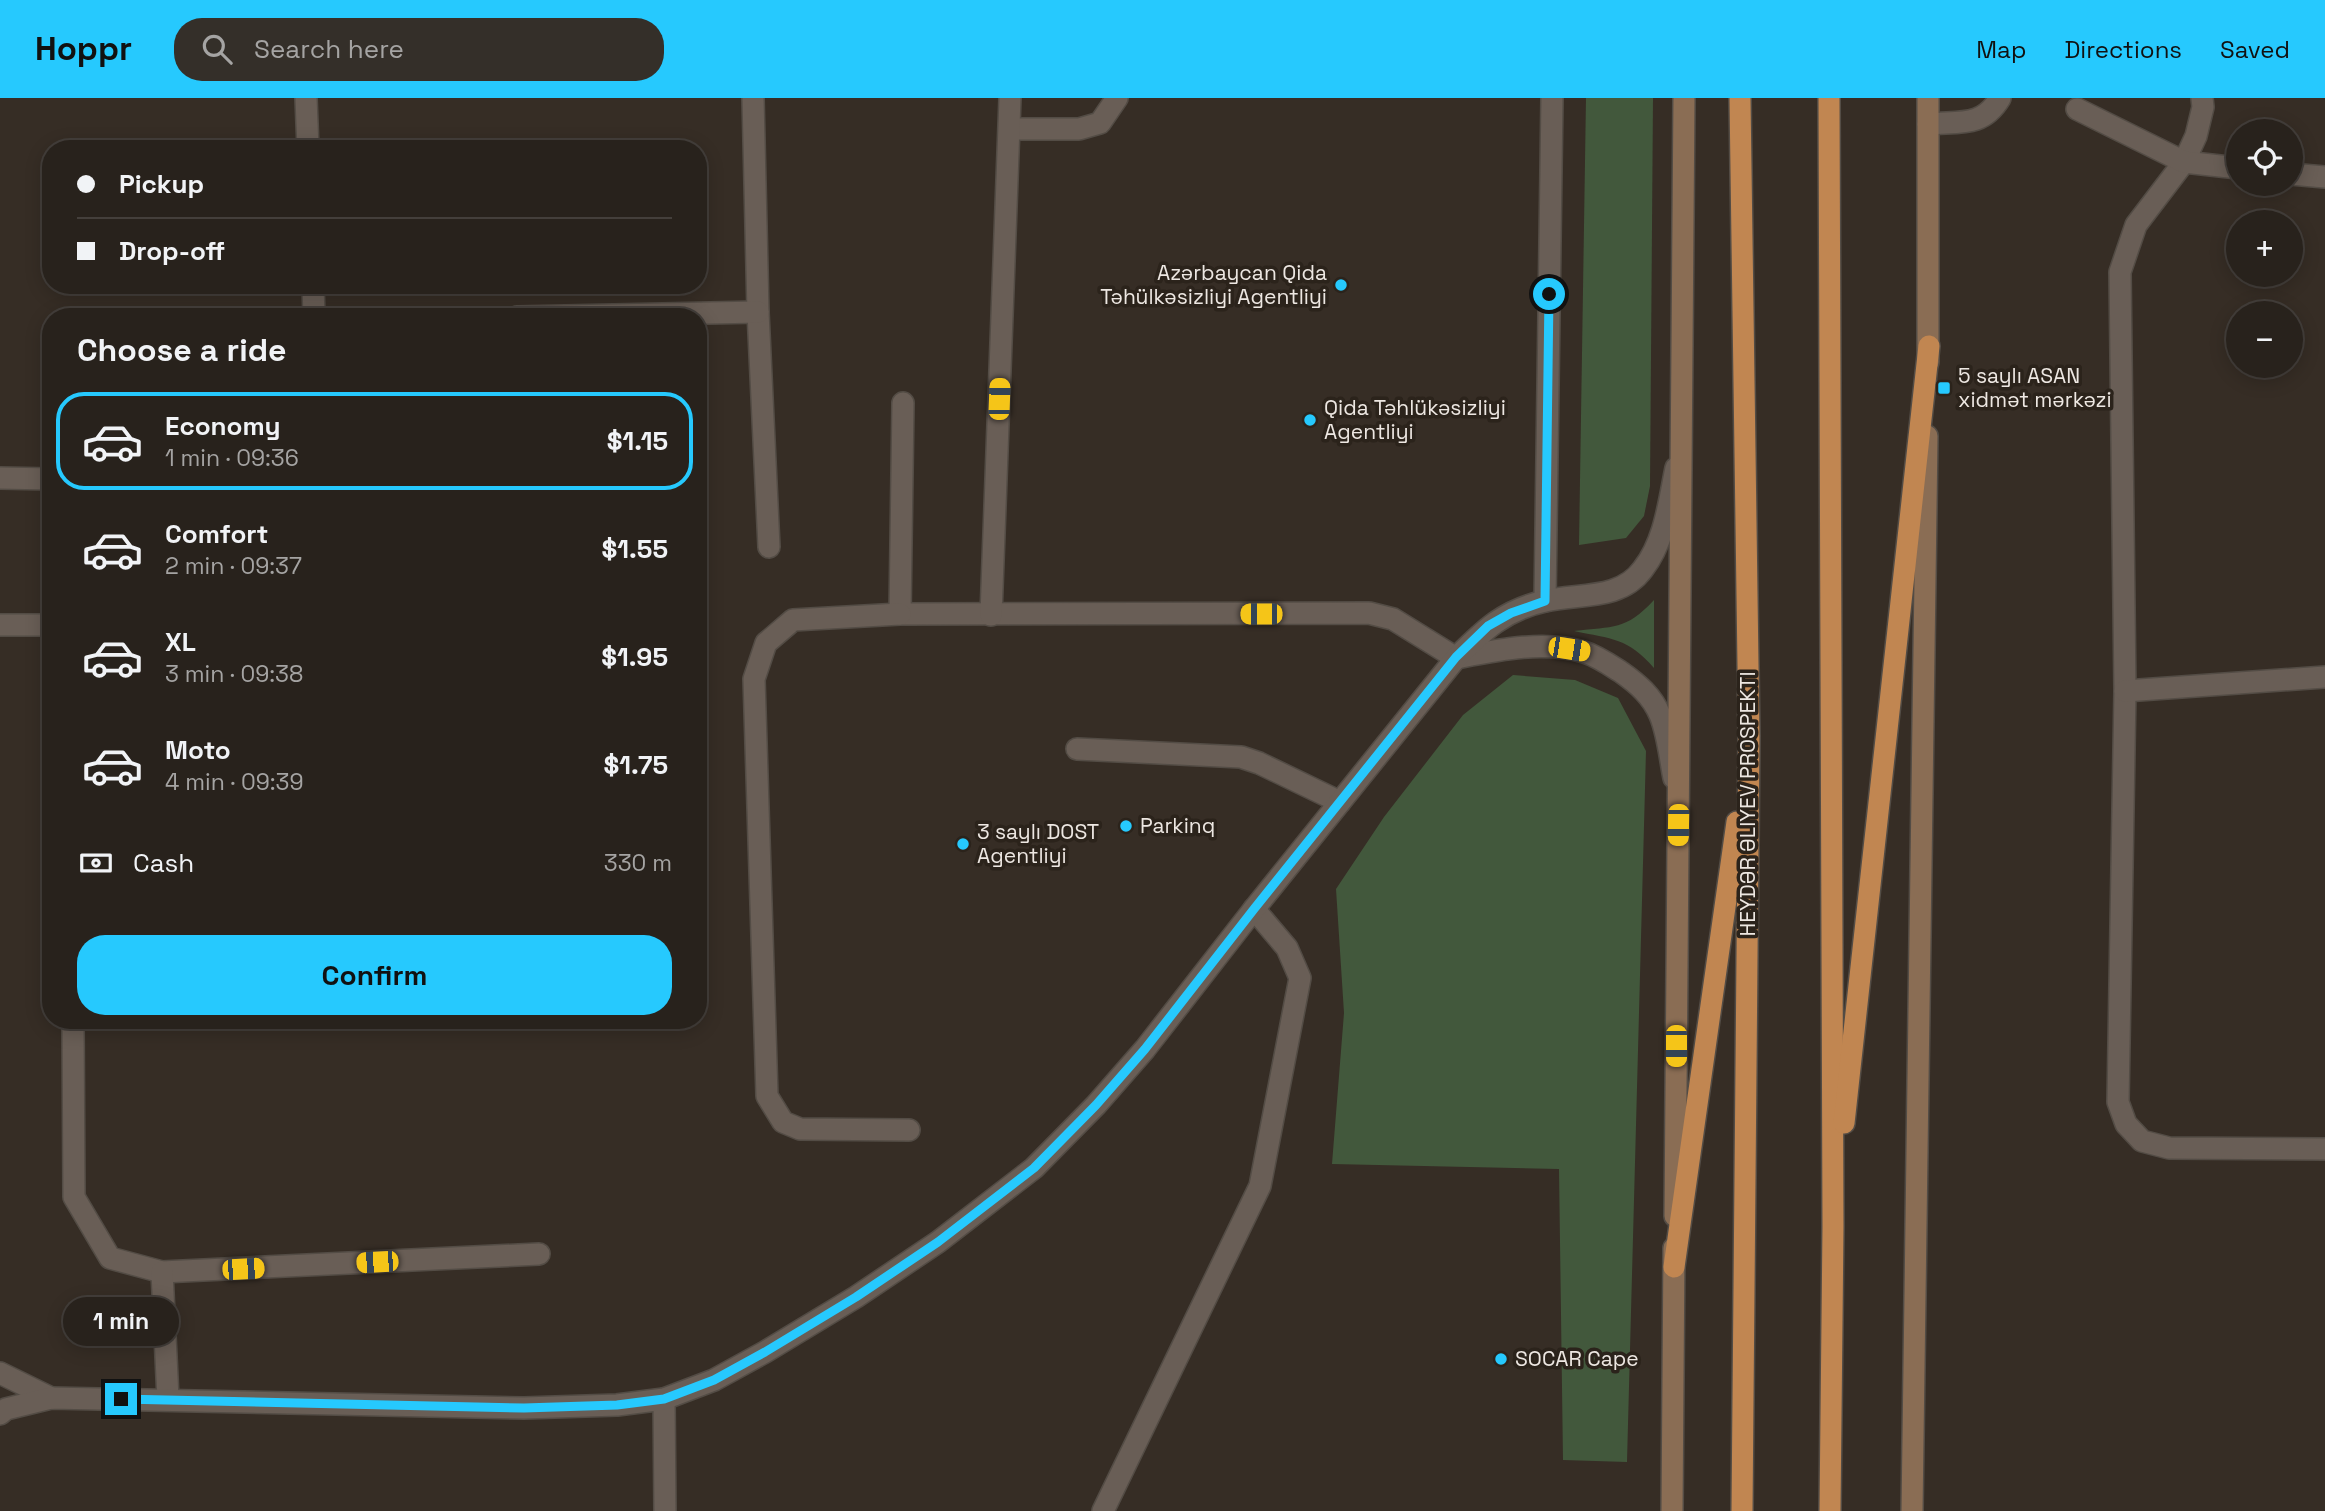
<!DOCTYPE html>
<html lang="en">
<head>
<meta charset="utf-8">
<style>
	:root { --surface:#28221c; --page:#342f29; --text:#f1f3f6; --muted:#a5a4a3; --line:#443f3b; --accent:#26c9fe }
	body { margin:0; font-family:"Space Grotesk",sans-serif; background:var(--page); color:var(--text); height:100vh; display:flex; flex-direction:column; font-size:26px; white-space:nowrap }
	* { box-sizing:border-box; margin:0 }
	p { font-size:23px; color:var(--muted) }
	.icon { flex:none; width:38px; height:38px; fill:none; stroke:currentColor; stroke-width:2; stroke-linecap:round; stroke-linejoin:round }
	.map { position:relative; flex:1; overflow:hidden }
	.panel { position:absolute; left:42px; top:210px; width:665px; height:721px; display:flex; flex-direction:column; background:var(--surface); border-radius:28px; box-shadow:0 4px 18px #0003,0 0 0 2px var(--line) }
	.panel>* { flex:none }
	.top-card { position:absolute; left:42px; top:42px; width:665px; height:154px; border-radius:28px; box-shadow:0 4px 18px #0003,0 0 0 2px var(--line); display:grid; align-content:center; height:154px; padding:0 35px; background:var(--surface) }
	.fabs { position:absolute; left:2226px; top:21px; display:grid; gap:14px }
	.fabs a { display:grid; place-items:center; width:77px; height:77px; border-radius:50%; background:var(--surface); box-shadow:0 4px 18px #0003,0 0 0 2px var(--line); font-size:35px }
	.end { position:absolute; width:32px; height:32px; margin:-16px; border:9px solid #26c9fe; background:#111; box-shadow:0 0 0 4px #111 }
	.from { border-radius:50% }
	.bubble { position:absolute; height:49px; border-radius:24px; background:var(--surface); box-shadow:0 4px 18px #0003,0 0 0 2px var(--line); font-size:23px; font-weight:700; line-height:49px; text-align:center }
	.car { position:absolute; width:21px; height:42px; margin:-21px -10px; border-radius:9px; box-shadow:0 0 5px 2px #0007; background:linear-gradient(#f5c518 24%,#345 0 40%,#f5c518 0 76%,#345 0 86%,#f5c518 0) }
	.top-card b { display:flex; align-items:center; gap:24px; height:66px; font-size:26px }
	.top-card b+b { border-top:2px solid var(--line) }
	.top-card i { width:18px; height:18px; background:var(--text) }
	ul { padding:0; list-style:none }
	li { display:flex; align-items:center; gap:21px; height:98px; margin:0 14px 10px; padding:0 21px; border:4px solid transparent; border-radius:28px }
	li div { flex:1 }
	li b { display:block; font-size:26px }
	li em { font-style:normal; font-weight:700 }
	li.selected { border-color:var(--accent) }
	li>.icon { width:63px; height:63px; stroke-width:1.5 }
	h2 { padding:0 35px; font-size:32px; line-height:84px }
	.pay { display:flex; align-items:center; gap:18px; height:77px; padding:0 35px; font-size:26px }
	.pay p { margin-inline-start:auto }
	.primary-button { display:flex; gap:14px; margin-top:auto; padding:14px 35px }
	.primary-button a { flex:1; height:80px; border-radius:28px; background:var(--accent); color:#111; font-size:28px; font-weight:700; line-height:80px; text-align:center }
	header { display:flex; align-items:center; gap:42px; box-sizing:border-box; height:98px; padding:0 35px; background:var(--accent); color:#111 }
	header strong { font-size:33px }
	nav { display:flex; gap:38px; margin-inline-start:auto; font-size:24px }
	.search { width:490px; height:63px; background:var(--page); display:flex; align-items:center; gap:18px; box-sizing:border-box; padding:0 24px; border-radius:28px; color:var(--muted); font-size:26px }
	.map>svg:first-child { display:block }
	.green { fill:#42583c }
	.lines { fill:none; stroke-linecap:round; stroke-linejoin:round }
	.service-casing { stroke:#534c45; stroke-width:24 }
	.tertiary-casing { stroke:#534c45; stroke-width:24 }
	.secondary-casing { stroke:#534c45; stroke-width:24 }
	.trunk-casing { stroke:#534c45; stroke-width:24 }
	.service { stroke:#695e56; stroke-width:21 }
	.tertiary { stroke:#695e56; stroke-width:21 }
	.secondary { stroke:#8a6d54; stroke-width:21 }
	.trunk { stroke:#c18651; stroke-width:21 }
	.route { stroke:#26c9fe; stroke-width:9 }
	.poi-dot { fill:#26c9fe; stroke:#2b231b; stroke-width:2.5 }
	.labels { text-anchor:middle; stroke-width:7; stroke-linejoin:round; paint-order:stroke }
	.poi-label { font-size:21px; fill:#ede7e2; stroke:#2b231b; text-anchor:start }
	.street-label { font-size:21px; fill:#ede7e2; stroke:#2b231b }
</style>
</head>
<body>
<header>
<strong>Hoppr</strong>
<div class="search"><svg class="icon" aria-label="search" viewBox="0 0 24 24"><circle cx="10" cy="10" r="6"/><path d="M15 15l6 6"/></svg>Search here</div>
<nav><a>Map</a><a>Directions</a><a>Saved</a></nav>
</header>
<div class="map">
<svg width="2325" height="1413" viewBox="0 0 2325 1413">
	<rect width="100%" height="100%" fill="#362d25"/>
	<!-- green -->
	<g class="green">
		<path d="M1586,0H1653L1650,388L1644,418L1626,440L1579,447Z"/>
		<path d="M1654,502V570C1628,540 1612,541 1574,533C1614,528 1625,533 1654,502Z"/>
		<path d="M1513,577L1575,582L1618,600L1646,653L1627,1364L1563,1362L1559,1071L1332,1066L1344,915L1336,791L1384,719L1463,617Z"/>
	</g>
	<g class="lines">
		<defs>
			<g id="service">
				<path d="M306,0L308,51"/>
				<path d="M753,0L758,214L769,449"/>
				<path d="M2202,0L2203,9L2196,38L2184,64L2136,127L2120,174L2125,593L2118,1004L2126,1026L2142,1043L2169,1050L2325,1051"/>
				<path d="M2077,11L2184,64L2238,70"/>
				<path d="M1928,26C1959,23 1982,30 2000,0"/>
				<path d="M1010,31H1079L1100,25L1117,0"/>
				<path d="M2291,76L2325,79"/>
				<path d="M313,187L314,219"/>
				<path d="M517,219L758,214"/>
				<path d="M903,305L900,516L1369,515L1393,521L1456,560"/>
				<path d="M0,380L51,381"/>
				<path d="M1545,503L1552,0"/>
				<path d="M900,516L793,522L766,545L754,581L767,998L783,1024L800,1031L909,1032"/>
				<path d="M991,517L1010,0"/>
				<path d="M0,527H51"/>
				<path d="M2125,593L2325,579"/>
				<path d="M1077,651L1241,659L1259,665L1340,704"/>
				<path d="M73,922L74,1099L110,1160L162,1174L539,1156"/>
				<path d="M162,1174L168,1301"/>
				<path d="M664,1301L665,1413"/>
				<path d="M1103,1413L1260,1088L1300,880L1287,850L1254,811"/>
			</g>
			<g id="tertiary">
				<path d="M1456,560C1497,552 1543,542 1584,554C1597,558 1610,567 1621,574C1638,586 1652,598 1660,617C1668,636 1670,660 1674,680"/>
				<path d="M0,1275L51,1300"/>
				<path d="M0,1316L6,1311L51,1300L524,1310L617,1307L664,1301L714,1282L765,1254L856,1199L938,1144L1034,1070L1096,1007L1145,951L1254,811L1456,560C1484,532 1504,512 1545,503C1578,495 1620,503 1643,471C1665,443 1669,404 1676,370"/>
			</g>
			<g id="secondary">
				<path d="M1928,0V264"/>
				<path d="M1675,1118L1684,0"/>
				<path d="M1672,1413L1674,1150"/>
				<path d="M1912,1413L1927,338"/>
			</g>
			<g id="trunk">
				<path d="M1740,0L1749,638L1742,1413"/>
				<path d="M1829,0L1833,1128L1830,1413"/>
				<path d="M1844,1025L1929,248"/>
				<path d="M1674,1169L1737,724"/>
			</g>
		</defs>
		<!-- service casing -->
		<use href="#service" class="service-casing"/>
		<!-- tertiary casing -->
		<use href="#tertiary" class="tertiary-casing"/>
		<!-- secondary casing -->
		<use href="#secondary" class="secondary-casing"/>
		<!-- trunk casing -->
		<use href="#trunk" class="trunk-casing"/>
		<!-- service -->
		<use href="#service" class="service"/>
		<!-- tertiary -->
		<use href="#tertiary" class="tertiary"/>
		<!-- secondary -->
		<use href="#secondary" class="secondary"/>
		<!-- trunk -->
		<use href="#trunk" class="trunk"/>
	</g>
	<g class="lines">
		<!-- route -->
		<path class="route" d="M121,1301L524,1310L617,1307L664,1301L714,1282L765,1254L856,1199L938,1144L1034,1070L1096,1007L1145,951L1254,811L1456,559L1488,528L1511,515L1545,503L1549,196"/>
	</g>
	<!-- markers -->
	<g class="poi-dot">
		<circle cx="1341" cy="187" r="7"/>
		<rect x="1937" y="283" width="14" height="14" rx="3.5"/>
		<circle cx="1310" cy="322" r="7"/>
		<circle cx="1126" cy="728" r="7"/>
		<circle cx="963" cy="746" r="7"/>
		<circle cx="1501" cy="1261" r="7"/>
	</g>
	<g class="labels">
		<!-- poi labels -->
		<g class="poi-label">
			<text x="1327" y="182" text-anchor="end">Azərbaycan Qida<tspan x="1327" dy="24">Təhülkəsizliyi Agentliyi</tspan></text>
			<text x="1958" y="285">5 saylı ASAN<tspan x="1958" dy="24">xidmət mərkəzi</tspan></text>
			<text x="1324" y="317">Qida Təhlükəsizliyi<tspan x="1324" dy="24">Agentliyi</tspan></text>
			<text x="1140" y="735">Parkinq</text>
			<text x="977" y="741">3 saylı DOST<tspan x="977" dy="24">Agentliyi</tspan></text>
			<text x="1515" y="1268">SOCAR Cape</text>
		</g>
		<!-- street labels -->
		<g class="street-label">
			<text transform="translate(1748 706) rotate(-90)" y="7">HEYDƏR ƏLIYEV PROSPEKTI</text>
		</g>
	</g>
</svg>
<div class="fabs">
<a><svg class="icon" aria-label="locate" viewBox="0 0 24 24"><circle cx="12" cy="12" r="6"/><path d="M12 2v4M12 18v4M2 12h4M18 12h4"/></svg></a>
<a>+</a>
<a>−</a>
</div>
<i class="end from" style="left:1549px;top:196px"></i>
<i class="end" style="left:121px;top:1301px"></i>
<div class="bubble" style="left:63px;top:1199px;width:116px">1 min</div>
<i class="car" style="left:999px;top:301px;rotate:2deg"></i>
<i class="car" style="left:1261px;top:516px;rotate:270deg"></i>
<i class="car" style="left:1569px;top:551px;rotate:99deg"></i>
<i class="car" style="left:1678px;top:727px;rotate:181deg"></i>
<i class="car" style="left:1676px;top:948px;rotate:180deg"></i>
<i class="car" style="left:377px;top:1164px;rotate:267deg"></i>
<i class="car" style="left:243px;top:1171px;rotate:87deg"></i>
<div class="top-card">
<b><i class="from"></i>Pickup</b>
<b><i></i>Drop-off</b>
</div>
<section class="panel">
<h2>Choose a ride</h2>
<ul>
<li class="selected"><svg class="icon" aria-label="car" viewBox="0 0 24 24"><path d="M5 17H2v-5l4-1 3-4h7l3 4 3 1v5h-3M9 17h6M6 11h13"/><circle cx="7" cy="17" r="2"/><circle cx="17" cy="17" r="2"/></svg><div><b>Economy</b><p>1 min · 09:36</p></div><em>$1.15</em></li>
<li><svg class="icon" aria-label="car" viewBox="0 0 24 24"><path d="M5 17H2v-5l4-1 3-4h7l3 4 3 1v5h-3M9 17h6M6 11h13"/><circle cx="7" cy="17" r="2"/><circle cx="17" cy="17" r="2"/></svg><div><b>Comfort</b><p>2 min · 09:37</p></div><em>$1.55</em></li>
<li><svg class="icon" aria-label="car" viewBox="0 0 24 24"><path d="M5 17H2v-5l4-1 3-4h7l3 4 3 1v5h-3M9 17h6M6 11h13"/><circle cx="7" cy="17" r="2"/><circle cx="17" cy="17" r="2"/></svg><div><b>XL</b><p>3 min · 09:38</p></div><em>$1.95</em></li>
<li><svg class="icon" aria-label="car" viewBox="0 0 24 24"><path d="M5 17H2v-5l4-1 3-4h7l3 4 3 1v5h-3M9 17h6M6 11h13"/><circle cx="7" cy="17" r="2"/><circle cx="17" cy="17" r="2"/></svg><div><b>Moto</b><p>4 min · 09:39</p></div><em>$1.75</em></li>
</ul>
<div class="pay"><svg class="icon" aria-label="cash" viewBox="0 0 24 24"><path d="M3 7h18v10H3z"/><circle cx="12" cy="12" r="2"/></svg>Cash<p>330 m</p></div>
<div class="primary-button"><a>Confirm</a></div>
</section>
</div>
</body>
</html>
